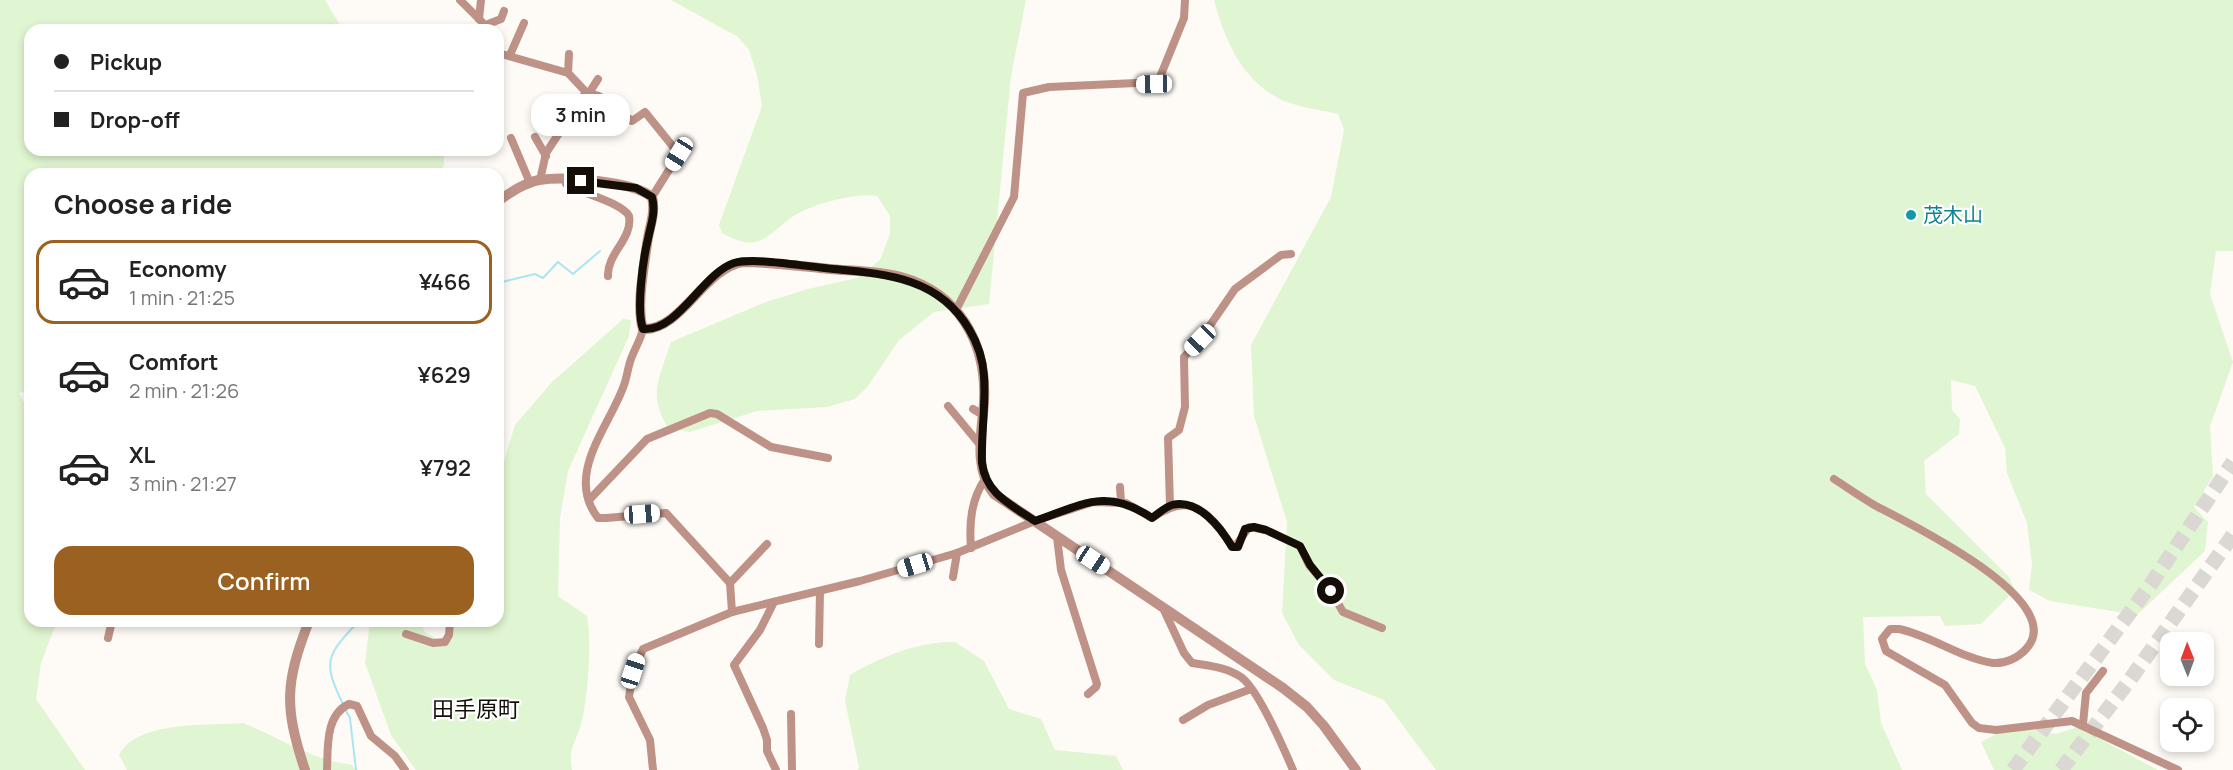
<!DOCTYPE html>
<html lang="en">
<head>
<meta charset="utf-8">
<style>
	:root { --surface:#fff; --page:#f6f6f6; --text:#222; --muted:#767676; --line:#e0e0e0; --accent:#9b6120 }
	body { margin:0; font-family:Manrope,"Noto Sans JP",sans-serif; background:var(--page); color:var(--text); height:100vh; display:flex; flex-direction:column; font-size:22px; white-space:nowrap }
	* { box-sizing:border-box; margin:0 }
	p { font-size:20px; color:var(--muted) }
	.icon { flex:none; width:33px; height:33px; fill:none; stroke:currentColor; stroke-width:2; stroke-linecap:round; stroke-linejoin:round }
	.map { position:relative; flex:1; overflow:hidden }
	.panel { position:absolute; left:24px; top:168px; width:480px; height:459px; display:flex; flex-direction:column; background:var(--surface); border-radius:18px; box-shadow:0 3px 9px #0003 }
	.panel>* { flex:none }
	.hud { position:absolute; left:24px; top:24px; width:480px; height:132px; border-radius:18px; box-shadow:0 3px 9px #0003; display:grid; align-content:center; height:132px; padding:0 30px; background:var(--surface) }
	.needle { width:39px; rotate:359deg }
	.fabs { position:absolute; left:2160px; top:632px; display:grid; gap:12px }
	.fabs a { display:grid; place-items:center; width:54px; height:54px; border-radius:12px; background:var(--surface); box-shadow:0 3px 9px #0003; font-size:30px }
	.end { position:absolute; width:27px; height:27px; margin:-14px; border:8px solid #140e07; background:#fff; box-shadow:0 0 0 3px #fff }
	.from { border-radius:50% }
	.bubble { position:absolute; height:42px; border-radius:18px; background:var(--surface); box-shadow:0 3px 9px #0003; font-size:20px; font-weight:600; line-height:42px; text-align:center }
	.car { position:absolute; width:18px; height:36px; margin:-18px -9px; border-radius:8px; box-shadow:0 0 4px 2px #0007; background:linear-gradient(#fff 24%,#345 0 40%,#fff 0 76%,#345 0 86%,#fff 0) }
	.hud b { display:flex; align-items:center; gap:21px; height:57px; font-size:22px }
	.hud b+b { border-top:2px solid var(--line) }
	.hud i { width:15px; height:15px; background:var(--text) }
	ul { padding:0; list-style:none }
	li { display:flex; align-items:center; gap:18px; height:84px; margin:0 12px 9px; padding:0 18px; border:3px solid transparent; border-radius:18px }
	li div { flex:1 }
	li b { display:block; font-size:22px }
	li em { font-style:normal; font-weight:600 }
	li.selected { border-color:var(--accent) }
	li>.icon { width:54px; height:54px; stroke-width:1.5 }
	h2 { padding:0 30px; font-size:27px; line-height:72px }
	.cta { display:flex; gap:12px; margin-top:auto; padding:12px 30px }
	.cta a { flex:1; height:69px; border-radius:18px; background:var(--accent); color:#fff; font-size:24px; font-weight:600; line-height:69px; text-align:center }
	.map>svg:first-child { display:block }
	.green { fill:#e0f5d1 }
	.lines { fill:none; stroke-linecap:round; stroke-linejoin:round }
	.stream { stroke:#aae5f2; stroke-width:2 }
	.motorway-tunnel { stroke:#dbd7d2; stroke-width:15; stroke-dasharray:15 8; stroke-linecap:butt }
	.minor { stroke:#be9287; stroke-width:8 }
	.tertiary { stroke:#be9287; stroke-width:10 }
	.route { stroke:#140e07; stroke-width:8 }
	.culture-dot { fill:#0f9aa8; stroke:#fff; stroke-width:2 }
	.labels { text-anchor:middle; stroke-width:4.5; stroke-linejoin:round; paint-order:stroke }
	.culture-label { font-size:20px; fill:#0d838f; stroke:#fff; text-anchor:start }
	.quarter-label { font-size:22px; fill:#140e07; stroke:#fff }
</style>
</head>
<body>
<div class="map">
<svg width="2233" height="770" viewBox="0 0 2233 770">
	<rect width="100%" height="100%" fill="#fefbf6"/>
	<!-- green -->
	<g class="green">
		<path d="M0,0H325L343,30H30V150H439L444,155V165L438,174H30V391L19,393L30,414V621H57L41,663L36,699L85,770H0Z"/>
		<path d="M671,0H1026L1011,76L989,304L934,312L899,340L868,386L855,399L827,407L757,411L690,432L668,428C647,394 660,377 671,342L766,302L808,289L857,278L880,260L890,234V216L877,196C857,192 813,204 795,215C765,235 761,255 722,233L719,225L762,106L757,75L749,50L738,37Z"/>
		<path d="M1214,0H2233V251H2216L2210,294L2233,362L2210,426L2213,476L2194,507L2208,522L2205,551L2137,615L2050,601L2029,590L2032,564L2027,523L2007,473L2005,448L1975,386L1951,380L1952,410L1960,419L1959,434L1924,461L1926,494L2009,577L2015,590L1981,624L1945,626L1940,616L1863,617L1865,664L1877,690L1881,723L1902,770H1436L1384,700L1334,680L1299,645L1282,613L1287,522L1254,416L1251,345L1331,197L1344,130L1338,114C1321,110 1303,108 1287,102C1244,85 1225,42 1214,0Z"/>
		<path d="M623,319L631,320L629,336L568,471L560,518L558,596L587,616C592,641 588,695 582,720C577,743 568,744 572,770H416L391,735L365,663L370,621H419L425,632L440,641L453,621H498V481L515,425L551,383Z"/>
		<path d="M955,642L984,661L1009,709L1041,719L1055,750L1116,756L1123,770H858L859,767L845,701L850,675C880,657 919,641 955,642Z"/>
		<path d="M243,723C283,739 307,758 352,765L355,770H127L119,755C137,720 208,726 243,723Z"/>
		<path d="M2011,726L2056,734L2078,727L2158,770H1994L1981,742Z"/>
	</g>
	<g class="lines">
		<!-- stream -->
		<g class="stream">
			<path d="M498,286L502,282L535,274L543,278L558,262L573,274L600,251"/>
			<path d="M343,704C321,660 328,654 359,621"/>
			<path d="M345,709L350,718L356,770"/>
		</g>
		<!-- motorway-tunnel -->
		<g class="motorway-tunnel">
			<path d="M2013,770L2151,584L2233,462"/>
			<path d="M2061,770L2129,681L2233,535"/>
		</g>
		<!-- minor -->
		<g class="minor">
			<path d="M460,0L482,22L485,30"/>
			<path d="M479,19L481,0"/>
			<path d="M483,26L501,19L504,11"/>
			<path d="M498,53L568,73L586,92L546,153L540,180"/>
			<path d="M510,55L524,23"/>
			<path d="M568,73L569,54"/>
			<path d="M586,92L599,96L632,121L645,112L679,154L652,197"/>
			<path d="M589,93L598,79"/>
			<path d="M535,137L546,156"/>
			<path d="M511,138L530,183"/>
			<path d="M565,179L566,184C582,194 621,202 629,216C633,239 607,253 608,276"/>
			<path d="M956,310L1014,197L1023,93L1049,87L1158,82L1184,18L1185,0"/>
			<path d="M643,329C641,339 635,348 631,359C628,367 627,377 624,385C610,426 564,474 598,518H606L666,513L730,583L732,612"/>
			<path d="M948,406L981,446"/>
			<path d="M973,409L983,415"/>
			<path d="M1834,479C1848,488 1862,498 1876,506C1908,523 2071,601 2026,649C2018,658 2005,664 1993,663C1960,658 1932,636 1899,629H1890L1882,639L1886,651L1945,685L1972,723L1979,728L1996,730L2072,721L2178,770"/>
			<path d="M1120,487L1121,502"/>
			<path d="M590,499L647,439L710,413L717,414L771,447L828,458"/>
			<path d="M1170,506L1168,438L1179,430L1185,407L1184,357L1200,340L1235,289L1281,255L1291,254"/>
			<path d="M1057,537L1061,570L1097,684L1096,687L1088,694"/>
			<path d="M971,548C969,523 971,500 985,479"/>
			<path d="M953,577L957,553"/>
			<path d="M730,583L767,544"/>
			<path d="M774,602L760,630L734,665L763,728L767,740V751L776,770"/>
			<path d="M1163,608L1184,653L1192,663C1210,666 1226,667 1241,677C1258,689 1284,749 1293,770"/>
			<path d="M406,634L433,643L445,642L449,635L450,621"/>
			<path d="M108,638L112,621"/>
			<path d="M819,644L820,591"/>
			<path d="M791,714L792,770"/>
			<path d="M1183,720L1208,705L1251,689"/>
			<path d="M2083,724L2086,693L2103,671"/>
			<path d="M327,770C328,748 325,715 349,704L357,706L371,736L395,756L405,770"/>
			<path d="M653,770L650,740L629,697L633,671L643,649L732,612L860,581L957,553L1035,521L1093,502L1126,503L1152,518C1181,498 1198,501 1221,530C1225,536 1229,544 1235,547L1249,527L1266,530L1300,546L1309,565L1331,591L1343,612L1382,628"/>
		</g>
		<!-- tertiary -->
		<g class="tertiary">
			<path d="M498,201C510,193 524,183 539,180C565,176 632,181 652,197C656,214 649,227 647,244C644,266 636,308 643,329C681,331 704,268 743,262C771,262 800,266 829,269C852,271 878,271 901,277C960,293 987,344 984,402C982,431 973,469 994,494L1283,688L1307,707L1324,726L1356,770"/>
			<path d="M305,770C284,707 285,683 309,621"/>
		</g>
	</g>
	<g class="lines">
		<!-- route -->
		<path class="route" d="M581,181L636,188L652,197C656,212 651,224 648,239C643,259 636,310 643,329C678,332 703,273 734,263C755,257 809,267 834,269C887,274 939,278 969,329C978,344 983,358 984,376C986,405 981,434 982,463C986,494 1010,504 1035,521C1082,505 1106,487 1152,518C1158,514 1165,507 1172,505C1198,498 1221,528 1232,547H1238L1245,529L1254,527L1266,530L1300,546L1310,565L1331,591"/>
	</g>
	<!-- markers -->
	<circle class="culture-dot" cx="1911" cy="215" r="6"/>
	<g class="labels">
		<!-- culture labels -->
		<g class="culture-label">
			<text x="1923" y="222">茂木山</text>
		</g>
		<!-- quarter labels -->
		<g class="quarter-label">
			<text x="476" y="717">田手原町</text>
		</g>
	</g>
</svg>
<div class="fabs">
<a><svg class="needle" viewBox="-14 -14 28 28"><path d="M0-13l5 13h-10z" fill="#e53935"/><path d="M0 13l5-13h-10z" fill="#767676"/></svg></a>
<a><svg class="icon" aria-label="locate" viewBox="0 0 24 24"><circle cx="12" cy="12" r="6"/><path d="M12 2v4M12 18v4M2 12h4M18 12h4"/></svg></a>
</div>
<i class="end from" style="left:1331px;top:591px"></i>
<i class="end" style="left:581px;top:181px"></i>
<div class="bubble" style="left:531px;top:94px;width:99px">3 min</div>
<i class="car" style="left:1154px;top:84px;rotate:269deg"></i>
<i class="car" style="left:679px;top:154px;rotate:212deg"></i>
<i class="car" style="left:1200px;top:340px;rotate:224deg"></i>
<i class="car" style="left:642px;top:514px;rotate:86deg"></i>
<i class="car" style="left:1093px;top:560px;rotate:123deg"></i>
<i class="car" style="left:915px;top:565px;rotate:253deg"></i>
<i class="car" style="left:633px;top:671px;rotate:18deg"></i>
<div class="hud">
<b><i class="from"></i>Pickup</b>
<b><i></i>Drop-off</b>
</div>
<section class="panel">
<h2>Choose a ride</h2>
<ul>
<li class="selected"><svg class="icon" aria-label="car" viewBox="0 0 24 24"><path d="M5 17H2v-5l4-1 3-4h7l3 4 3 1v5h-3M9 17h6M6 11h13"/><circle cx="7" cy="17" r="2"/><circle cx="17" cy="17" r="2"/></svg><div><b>Economy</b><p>1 min · 21:25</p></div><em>¥466</em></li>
<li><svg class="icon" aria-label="car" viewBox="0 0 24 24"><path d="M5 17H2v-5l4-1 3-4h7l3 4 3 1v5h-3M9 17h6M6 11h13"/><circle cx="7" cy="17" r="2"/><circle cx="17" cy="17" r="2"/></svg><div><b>Comfort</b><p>2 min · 21:26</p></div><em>¥629</em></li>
<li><svg class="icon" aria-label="car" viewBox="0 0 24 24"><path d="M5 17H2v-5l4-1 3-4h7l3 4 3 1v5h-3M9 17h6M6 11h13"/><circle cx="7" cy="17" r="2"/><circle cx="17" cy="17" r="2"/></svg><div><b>XL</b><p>3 min · 21:27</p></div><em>¥792</em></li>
</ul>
<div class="cta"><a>Confirm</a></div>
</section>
</div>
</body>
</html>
